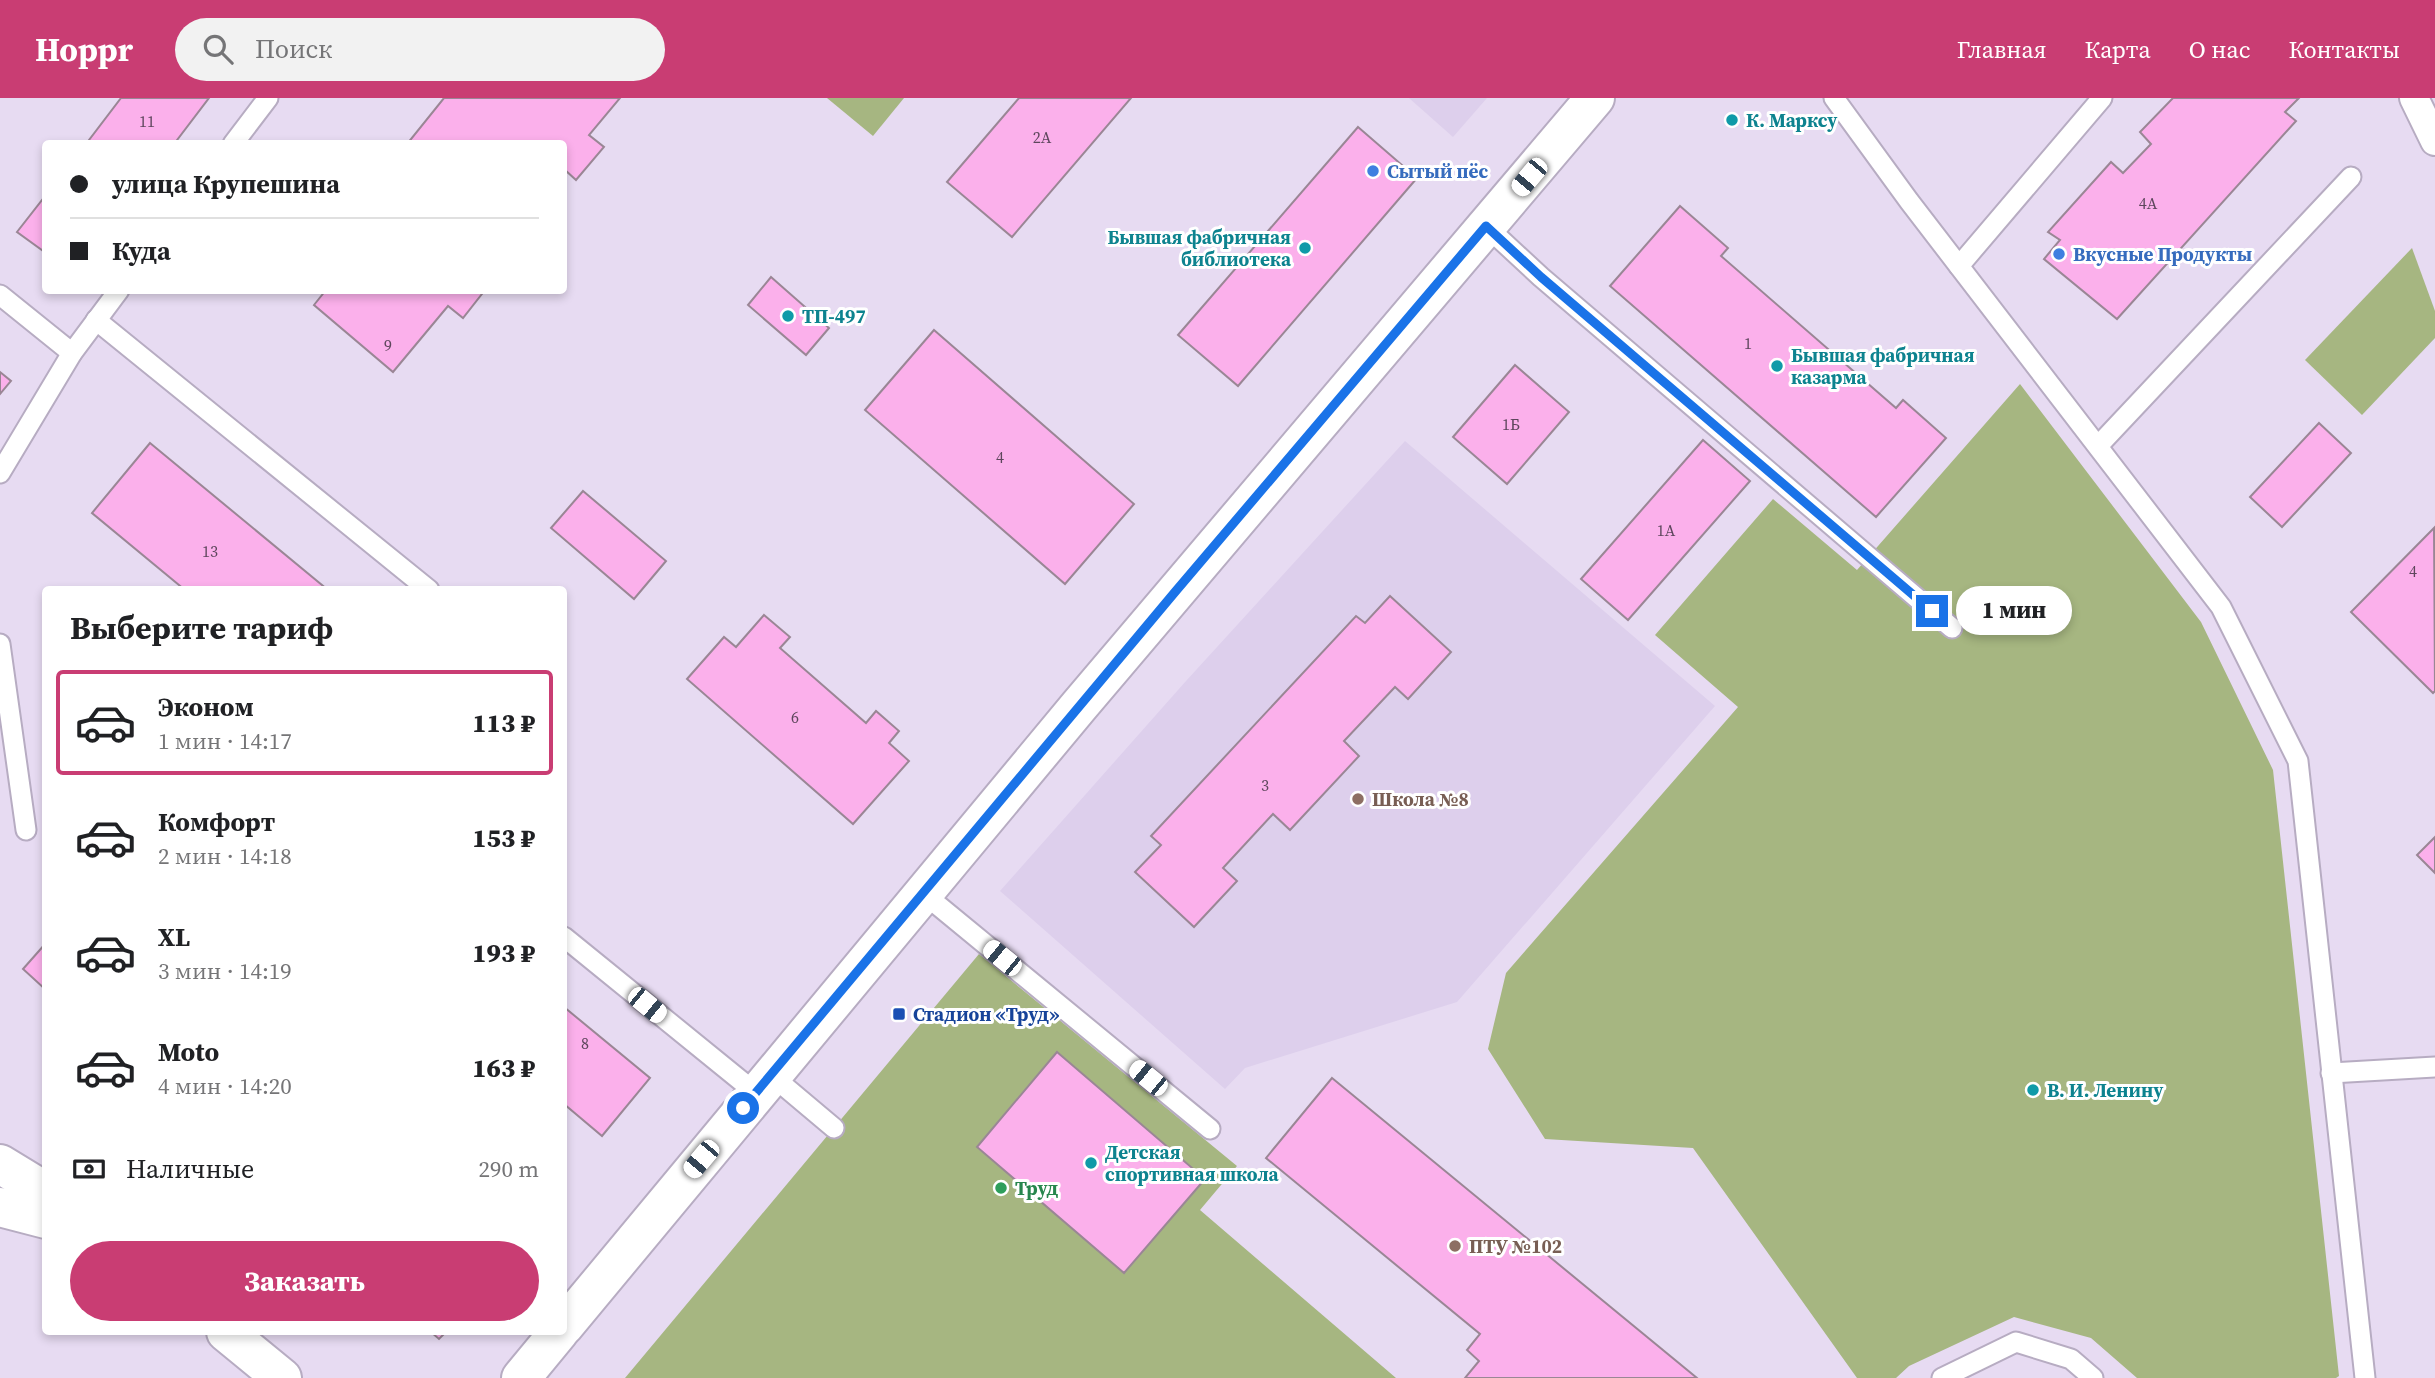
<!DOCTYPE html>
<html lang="ru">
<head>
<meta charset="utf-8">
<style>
	:root { --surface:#fff; --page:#f2f2f2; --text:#202124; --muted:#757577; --line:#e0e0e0; --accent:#c93d73 }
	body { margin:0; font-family:"Source Serif 4",serif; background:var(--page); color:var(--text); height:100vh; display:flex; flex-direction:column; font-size:26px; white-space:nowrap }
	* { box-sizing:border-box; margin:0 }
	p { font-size:23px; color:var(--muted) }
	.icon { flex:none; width:38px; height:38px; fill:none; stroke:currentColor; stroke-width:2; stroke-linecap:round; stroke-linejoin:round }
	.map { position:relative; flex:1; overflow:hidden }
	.details { position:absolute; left:42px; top:488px; width:525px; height:749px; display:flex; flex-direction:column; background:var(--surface); border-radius:7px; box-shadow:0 4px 10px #0003 }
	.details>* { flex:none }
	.banner { position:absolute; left:42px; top:42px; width:525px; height:154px; border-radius:7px; box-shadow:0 4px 10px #0003; display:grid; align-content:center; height:154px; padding:0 28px; background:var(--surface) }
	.end { position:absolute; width:32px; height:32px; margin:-16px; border:9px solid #1a73e8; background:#fff; box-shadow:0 0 0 4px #fff }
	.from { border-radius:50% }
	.bubble { position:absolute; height:49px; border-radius:24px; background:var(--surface); box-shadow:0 4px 10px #0003; font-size:23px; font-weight:800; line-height:49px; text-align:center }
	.car { position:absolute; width:21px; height:42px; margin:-21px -10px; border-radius:9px; box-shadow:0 0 5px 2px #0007; background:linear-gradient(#fff 24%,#345 0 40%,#fff 0 76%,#345 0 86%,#fff 0) }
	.banner b { display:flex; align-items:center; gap:24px; height:66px; font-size:26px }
	.banner b+b { border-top:2px solid var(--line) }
	.banner i { width:18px; height:18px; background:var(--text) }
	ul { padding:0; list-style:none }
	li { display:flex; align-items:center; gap:21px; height:105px; margin:0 14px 10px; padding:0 14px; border:4px solid transparent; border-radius:7px }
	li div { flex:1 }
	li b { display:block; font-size:26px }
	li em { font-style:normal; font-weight:800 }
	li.active { border-color:var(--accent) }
	li>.icon { width:63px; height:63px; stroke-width:1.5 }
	h2 { padding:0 28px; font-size:32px; line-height:84px }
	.pay { display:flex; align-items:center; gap:18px; height:77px; padding:0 28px; font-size:26px }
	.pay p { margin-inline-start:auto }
	.cta { display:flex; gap:14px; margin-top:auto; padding:14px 28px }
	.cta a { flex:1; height:80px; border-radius:42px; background:var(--accent); color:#fff; font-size:28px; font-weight:800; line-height:80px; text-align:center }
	header { display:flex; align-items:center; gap:42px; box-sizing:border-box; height:98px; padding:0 35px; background:var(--accent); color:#fff }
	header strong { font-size:33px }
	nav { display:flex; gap:38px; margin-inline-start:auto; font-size:24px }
	.search { width:490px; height:63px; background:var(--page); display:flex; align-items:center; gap:18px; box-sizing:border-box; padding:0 24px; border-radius:38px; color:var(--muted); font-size:26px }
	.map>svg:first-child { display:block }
	.built { fill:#ddcfec }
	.green { fill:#a6b681 }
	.building { fill:#fbb0eb; stroke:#9a8695; stroke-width:2 }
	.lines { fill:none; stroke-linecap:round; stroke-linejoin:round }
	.service-casing { stroke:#b7acc2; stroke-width:23 }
	.pedestrian-casing { stroke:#b7acc2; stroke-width:32 }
	.tertiary-casing { stroke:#b7acc2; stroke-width:42 }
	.secondary-casing { stroke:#b7acc2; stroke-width:42 }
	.service { stroke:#fff; stroke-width:19 }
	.pedestrian { stroke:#fff; stroke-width:28 }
	.tertiary { stroke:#fff; stroke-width:38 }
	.secondary { stroke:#fff; stroke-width:38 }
	.route { stroke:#1a73e8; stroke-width:9 }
	.culture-dot { fill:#0f9aa8; stroke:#fff; stroke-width:2.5 }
	.shop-dot { fill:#3f7fe0; stroke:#fff; stroke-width:2.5 }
	.education-dot { fill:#8d6e63; stroke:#fff; stroke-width:2.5 }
	.transit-dot { fill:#1a4fb4; stroke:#fff; stroke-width:2.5 }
	.leisure-dot { fill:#2e9e5b; stroke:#fff; stroke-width:2.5 }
	.labels { text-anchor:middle; stroke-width:6; stroke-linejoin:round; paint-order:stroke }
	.number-label { font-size:16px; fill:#5d465c }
	.culture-label { font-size:19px; font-weight:bold; fill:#0d838f; stroke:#fff; text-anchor:start }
	.shop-label { font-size:19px; font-weight:bold; fill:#366cbe; stroke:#fff; text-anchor:start }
	.education-label { font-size:19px; font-weight:bold; fill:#785e54; stroke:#fff; text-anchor:start }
	.transit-label { font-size:19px; font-weight:bold; fill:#164399; stroke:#fff; text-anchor:start }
	.leisure-label { font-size:19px; font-weight:bold; fill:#27864d; stroke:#fff; text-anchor:start }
</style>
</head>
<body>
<header>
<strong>Hoppr</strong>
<div class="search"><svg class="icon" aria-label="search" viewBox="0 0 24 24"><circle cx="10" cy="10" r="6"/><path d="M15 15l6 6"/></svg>Поиск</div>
<nav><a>Главная</a><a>Карта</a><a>О нас</a><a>Контакты</a></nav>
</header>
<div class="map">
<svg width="2435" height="1280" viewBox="0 0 2435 1280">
	<rect width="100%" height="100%" fill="#e7dbf2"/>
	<!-- built -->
	<g class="built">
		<path d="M1409,0H1487L1453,39Z"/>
		<path d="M1405,343L1715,608L1457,904L1245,970L1225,991L1000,793L1186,583Z"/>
	</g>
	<!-- green -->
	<g class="green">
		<path d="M827,0H904L873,38Z"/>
		<path d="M2412,150L2435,213V240L2362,317L2305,262Z"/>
		<path d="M2020,286L2201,524L2273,672L2339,1278L2336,1280H2137L2091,1240L2014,1219L1909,1268L1896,1280H1857L1693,1050L1545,1041L1488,951L1506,875L1738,609L1655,537L1773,401L1857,472Z"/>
		<path d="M979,856L1237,1068L1200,1112L1396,1280H625Z"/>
	</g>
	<!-- building -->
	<g class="building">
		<path d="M121,0H209L174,46H86Z"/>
		<path d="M444,0H620L589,37L604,49L576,82L564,71V46H407Z"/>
		<path d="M1019,0H1131L1012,139L947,84Z"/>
		<path d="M2173,0H2299L2285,14L2296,23L2117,221L2044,161L2060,142L2048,134L2111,64L2123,75L2151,46L2140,34Z"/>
		<path d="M1358,29L1417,80L1238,288L1178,237Z"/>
		<path d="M46,97V155L17,134Z"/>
		<path d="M1680,108L1728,150L1721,158L1896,310L1903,302L1946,340L1876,419L1610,188Z"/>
		<path d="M771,179L829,230L806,257L748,207Z"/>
		<path d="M326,192H485L463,220L448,208L393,274L314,207Z"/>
		<path d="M934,232L1134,406L1065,486L865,312Z"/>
		<path d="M1515,267L1569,314L1507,386L1453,339Z"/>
		<path d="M0,274L11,283L0,296Z"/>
		<path d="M2319,325L2351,355L2282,429L2250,399Z"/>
		<path d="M1703,342L1750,383L1628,522L1581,481Z"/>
		<path d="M150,345L328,492H185L92,415Z"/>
		<path d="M583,393L666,463L634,501L551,430Z"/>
		<path d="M2434,430L2435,593L2433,595L2351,514Z"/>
		<path d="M1390,498L1451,554L1408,601L1395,589L1344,643L1359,658L1290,732L1273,716L1223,770L1237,783L1194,829L1135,774L1161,747L1151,738L1356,518L1365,525Z"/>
		<path d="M764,517L790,539L780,550L866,625L876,613L899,633L889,645L909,663L853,726L687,581L724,539L736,549Z"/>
		<path d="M2435,739V775L2417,757Z"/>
		<path d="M46,845V892L23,871Z"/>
		<path d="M564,909L650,980L602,1038L564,1006Z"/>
		<path d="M1057,954L1205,1081L1124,1175L977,1049Z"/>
		<path d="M1332,980L1697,1280H1465L1479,1263L1467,1252L1480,1236L1266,1060Z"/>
		<path d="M431,1234H446L439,1241Z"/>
	</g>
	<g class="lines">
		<defs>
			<g id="service">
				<path d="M1834,0L1909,103L2221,509L2298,663L2365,1280"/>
				<path d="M233,46L268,0"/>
				<path d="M1486,128L1541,179L1952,530"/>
				<path d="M1959,168L2102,0"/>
				<path d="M0,197L72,255"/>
				<path d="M96,222L429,492"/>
				<path d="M2098,348L2351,79"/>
				<path d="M0,375L72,255L119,192"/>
				<path d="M0,546L26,732"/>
				<path d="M923,795L1210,1031"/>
				<path d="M564,839L756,995"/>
				<path d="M2331,975L2435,969"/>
				<path d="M771,977L834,1030"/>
				<path d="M1942,1280L2016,1244L2071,1261L2093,1280"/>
			</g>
			<path id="pedestrian" d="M2414,0L2435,43"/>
			<g id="tertiary">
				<path d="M0,1066L46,1094"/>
				<path d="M0,1109L46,1121"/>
				<path d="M226,1234L282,1280"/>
			</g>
			<g id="secondary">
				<path d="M564,1228L1079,608L1595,0"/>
				<path d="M521,1280L559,1234"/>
			</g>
		</defs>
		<!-- service casing -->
		<use href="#service" class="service-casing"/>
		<!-- pedestrian casing -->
		<use href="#pedestrian" class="pedestrian-casing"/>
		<!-- tertiary casing -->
		<use href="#tertiary" class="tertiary-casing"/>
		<!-- secondary casing -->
		<use href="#secondary" class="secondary-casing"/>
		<!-- service -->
		<use href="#service" class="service"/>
		<!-- pedestrian -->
		<use href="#pedestrian" class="pedestrian"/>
		<!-- tertiary -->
		<use href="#tertiary" class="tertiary"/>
		<!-- secondary -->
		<use href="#secondary" class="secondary"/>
	</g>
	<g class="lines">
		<!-- route -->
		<path class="route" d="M743,1010L1175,494L1486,128L1541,179L1932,513"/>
	</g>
	<!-- markers -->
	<g class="culture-dot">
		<circle cx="1732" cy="22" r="7"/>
		<circle cx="1305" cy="150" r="7"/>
		<circle cx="788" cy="218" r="7"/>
		<circle cx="1777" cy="268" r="7"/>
		<circle cx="2033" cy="992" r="7"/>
		<circle cx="1091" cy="1065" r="7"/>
	</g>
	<g class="shop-dot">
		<circle cx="1373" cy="73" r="7"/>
		<circle cx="2059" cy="156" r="7"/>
	</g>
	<g class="education-dot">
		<circle cx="1358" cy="701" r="7"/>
		<circle cx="1455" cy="1148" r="7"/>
	</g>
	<rect class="transit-dot" x="892" y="909" width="14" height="14" rx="3.5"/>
	<circle class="leisure-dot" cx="1001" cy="1090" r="7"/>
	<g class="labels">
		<!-- number labels -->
		<g class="number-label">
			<text x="147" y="29">11</text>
			<text x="1042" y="45">2А</text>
			<text x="2148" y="111">4А</text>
			<text x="1748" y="251">1</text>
			<text x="388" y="253">9</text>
			<text x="1511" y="332">1Б</text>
			<text x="1000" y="365">4</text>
			<text x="1666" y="438">1А</text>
			<text x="210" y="459">13</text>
			<text x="2413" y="479">4</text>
			<text x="795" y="625">6</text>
			<text x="1265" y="693">3</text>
			<text x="585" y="951">8</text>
		</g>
		<!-- culture labels -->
		<g class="culture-label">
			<text x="1746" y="29">К. Марксу</text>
			<text x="1291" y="146" text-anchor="end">Бывшая фабричная<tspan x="1291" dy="22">библиотека</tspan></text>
			<text x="802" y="225">ТП-497</text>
			<text x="1791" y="264">Бывшая фабричная<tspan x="1791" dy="22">казарма</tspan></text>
			<text x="2047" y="999">В. И. Ленину</text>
			<text x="1105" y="1061">Детская<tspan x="1105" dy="22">спортивная школа</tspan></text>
		</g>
		<!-- shop labels -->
		<g class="shop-label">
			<text x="1387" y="80">Сытый пёс</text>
			<text x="2073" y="163">Вкусные Продукты</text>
		</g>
		<!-- education labels -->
		<g class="education-label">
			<text x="1372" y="708">Школа №8</text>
			<text x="1469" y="1155">ПТУ №102</text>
		</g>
		<!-- transit labels -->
		<g class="transit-label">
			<text x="913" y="923">Стадион «Труд»</text>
		</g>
		<!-- leisure labels -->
		<g class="leisure-label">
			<text x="1015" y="1097">Труд</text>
		</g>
	</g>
</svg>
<i class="end from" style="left:743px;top:1010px"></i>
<i class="end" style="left:1932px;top:513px"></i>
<div class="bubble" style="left:1956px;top:488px;width:116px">1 мин</div>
<i class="car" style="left:1529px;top:79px;rotate:220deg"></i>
<i class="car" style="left:1002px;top:860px;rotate:309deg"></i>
<i class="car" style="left:647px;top:907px;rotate:129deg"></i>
<i class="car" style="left:1148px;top:980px;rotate:309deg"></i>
<i class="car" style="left:701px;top:1061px;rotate:220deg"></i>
<div class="banner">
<b><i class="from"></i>улица Крупешина</b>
<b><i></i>Куда</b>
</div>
<section class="details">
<h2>Выберите тариф</h2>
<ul>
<li class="active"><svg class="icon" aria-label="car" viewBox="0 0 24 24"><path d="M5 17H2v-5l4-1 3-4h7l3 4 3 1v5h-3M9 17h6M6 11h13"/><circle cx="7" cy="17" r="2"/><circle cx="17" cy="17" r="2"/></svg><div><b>Эконом</b><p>1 мин · 14:17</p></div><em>113 ₽</em></li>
<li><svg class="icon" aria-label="car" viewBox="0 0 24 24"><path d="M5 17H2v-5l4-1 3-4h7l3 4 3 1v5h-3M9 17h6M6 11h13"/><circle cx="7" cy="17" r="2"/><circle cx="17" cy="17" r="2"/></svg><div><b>Комфорт</b><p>2 мин · 14:18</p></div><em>153 ₽</em></li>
<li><svg class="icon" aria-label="car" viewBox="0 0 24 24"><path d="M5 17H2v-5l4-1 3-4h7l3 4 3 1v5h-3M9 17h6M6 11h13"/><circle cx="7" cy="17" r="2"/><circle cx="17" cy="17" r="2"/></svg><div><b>XL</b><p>3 мин · 14:19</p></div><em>193 ₽</em></li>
<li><svg class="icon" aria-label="car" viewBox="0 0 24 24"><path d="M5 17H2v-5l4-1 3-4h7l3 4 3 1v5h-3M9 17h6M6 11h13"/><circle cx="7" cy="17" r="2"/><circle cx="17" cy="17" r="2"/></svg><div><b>Moto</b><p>4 мин · 14:20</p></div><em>163 ₽</em></li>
</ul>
<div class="pay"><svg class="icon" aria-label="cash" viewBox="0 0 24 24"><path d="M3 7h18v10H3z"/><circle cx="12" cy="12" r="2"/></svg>Наличные<p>290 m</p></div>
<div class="cta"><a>Заказать</a></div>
</section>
</div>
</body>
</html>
